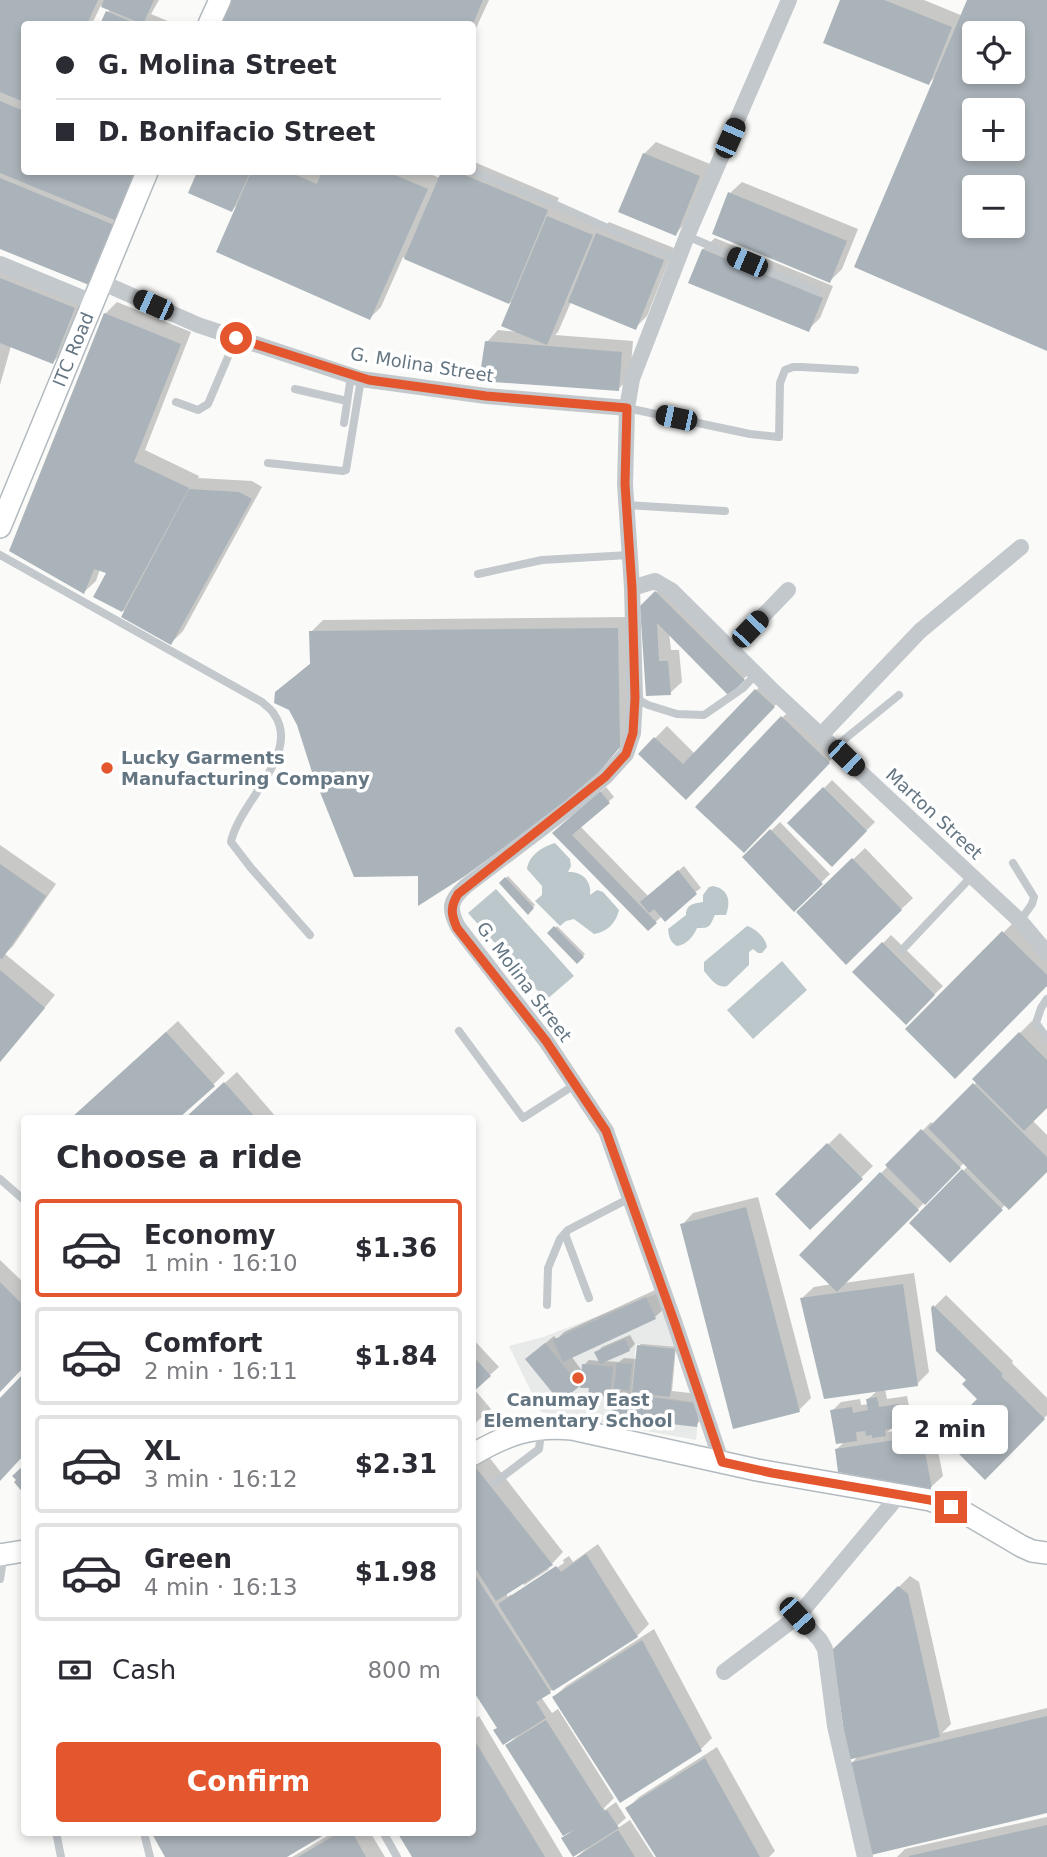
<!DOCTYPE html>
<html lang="en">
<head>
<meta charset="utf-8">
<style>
	:root { --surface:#fff; --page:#f7f7f7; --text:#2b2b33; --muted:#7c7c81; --line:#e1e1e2; --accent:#e4572e }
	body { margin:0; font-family:"DejaVu Sans",sans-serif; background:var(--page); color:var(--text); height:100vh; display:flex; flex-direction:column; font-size:26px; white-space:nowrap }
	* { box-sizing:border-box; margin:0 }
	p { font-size:23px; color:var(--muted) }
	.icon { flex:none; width:38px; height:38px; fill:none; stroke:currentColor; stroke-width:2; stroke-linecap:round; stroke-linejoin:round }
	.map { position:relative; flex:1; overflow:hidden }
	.drawer { position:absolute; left:21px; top:1115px; width:455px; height:721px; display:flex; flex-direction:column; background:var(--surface); border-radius:7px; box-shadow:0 4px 10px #0003 }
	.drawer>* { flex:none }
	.banner { position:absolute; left:21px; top:21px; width:455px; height:154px; border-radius:7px; box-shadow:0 4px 10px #0003; display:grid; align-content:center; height:154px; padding:0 35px; background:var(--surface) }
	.controls { position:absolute; left:962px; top:21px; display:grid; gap:14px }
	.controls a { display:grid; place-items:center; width:63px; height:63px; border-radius:7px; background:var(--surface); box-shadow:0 4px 10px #0003; font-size:35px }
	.end { position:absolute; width:32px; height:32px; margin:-16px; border:9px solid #e4572e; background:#fff; box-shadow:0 0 0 4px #fff }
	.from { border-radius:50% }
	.bubble { position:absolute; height:49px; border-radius:7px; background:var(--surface); box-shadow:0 4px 10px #0003; font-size:23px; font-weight:700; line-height:49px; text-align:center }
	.car { position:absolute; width:21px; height:42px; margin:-21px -10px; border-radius:9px; box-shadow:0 0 5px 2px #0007; background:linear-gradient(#222 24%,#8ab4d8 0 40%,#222 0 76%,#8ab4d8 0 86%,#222 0) }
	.banner b { display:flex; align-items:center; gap:24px; height:66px; font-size:26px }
	.banner b+b { border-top:2px solid var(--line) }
	.banner i { width:18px; height:18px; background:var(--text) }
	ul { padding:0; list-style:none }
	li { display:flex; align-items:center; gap:21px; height:98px; margin:0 14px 10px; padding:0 21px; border:4px solid var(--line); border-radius:7px }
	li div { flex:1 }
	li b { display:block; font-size:26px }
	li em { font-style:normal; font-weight:700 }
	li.current { border-color:var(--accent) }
	li>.icon { width:63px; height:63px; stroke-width:1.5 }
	h2 { padding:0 35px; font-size:32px; line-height:84px }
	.pay { display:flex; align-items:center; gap:18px; height:77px; padding:0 35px; font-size:26px }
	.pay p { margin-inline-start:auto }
	.action { display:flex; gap:14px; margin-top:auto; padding:14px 35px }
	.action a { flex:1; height:80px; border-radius:7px; background:var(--accent); color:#fff; font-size:28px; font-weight:700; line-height:80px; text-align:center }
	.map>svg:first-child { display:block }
	.built { fill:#e8e9e9 }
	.water { fill:#bbc7cb }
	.shadow { fill:#0003; fill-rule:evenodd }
	.building { fill:#aab3b9; fill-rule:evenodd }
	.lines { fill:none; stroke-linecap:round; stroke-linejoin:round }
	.secondary-casing { stroke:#b3babf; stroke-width:24 }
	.lane { stroke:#c3c8cc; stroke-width:8 }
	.street { stroke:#c3c8cc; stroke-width:16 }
	.secondary { stroke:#fff; stroke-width:21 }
	.route { stroke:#e4572e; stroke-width:9 }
	.poi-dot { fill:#e4572e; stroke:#fff; stroke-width:2.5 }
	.labels { text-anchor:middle; stroke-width:7; stroke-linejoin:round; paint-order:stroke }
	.street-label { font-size:18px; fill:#657683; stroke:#fff }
	.poi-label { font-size:18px; font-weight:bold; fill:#657683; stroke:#fff; text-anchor:start }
</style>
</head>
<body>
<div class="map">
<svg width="1047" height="1857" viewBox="0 0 1047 1857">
	<rect width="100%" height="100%" fill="#fafaf8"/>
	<!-- built -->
	<path class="built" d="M659,1293L679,1348L636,1344L631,1393L700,1403L696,1440L541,1412L509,1346L543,1337Z"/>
	<!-- water -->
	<g class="water">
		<path d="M555,843L570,859L571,866L568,872C582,871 592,881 590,895L597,890L603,892L619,910C616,923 607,932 594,934L574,919L566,921L560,926L535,901L542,895V886L527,869C529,855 542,847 555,843Z"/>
		<path d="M713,886C729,889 731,902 726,915H715C709,927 711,928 697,928C694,936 686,945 677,946C670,942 669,937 668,929L686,915C686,904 695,903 703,902V895L709,887Z"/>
		<path d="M496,889L574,976L546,1000L468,913Z"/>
		<path d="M747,926C755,928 766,938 767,947L762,953H758L753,949L749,952V965L727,986C717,989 710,978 704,971V962Z"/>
		<path d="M782,961L807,990L753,1039L727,1010Z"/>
	</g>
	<!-- shadow -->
	<g class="shadow">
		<path d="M0,0H159L151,14L175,24H102L110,9L101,5L92,24H24V172H141L100,272L0,247Z"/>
		<path d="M234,0H489L472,37V24H223Z"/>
		<path d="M842,0H924L963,16L969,0H1047V349L856,266L938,74L929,83ZM975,33H1013V72H975ZM975,110H1013V149H975ZM975,187H1013V226H975Z"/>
		<path d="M656,142L710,164L687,222L675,234L644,154Z"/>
		<path d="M472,161L559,198L556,204L606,225L609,222L674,248L647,316L635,328L571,302L558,332L555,335L633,341L630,378L618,389L487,342L498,330L519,332L512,303L403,257L381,307L370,318L240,202L232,210L190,192L199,172H425L440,178L442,172H472Z"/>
		<path d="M742,182L858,229L842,269L830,281L730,193Z"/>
		<path d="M715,238L833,286L820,318L808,330L690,282L703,249Z"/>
		<path d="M0,262L86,296L64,351L53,362L11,346L0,385Z"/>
		<path d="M117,302L191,332L145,450L199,476L198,478L252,481L262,487L183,631L171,643L126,612L95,596L108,572L100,569L96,581L84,592L105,314Z"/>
		<path d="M668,580L755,668L729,693L669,633L671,650H679L682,682L670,693L648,695L642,607Z"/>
		<path d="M629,617L631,734L598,773L419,875L299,725L291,709L276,693L312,662L311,632L323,620Z"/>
		<path d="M768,678L785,695L686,798L640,754L667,726L695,754Z"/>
		<path d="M794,706L840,750L755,839L782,718Z"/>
		<path d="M832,780L875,822L832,865L790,823Z"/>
		<path d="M606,787L614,797L580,826L648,896L684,866L701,888L662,916L648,929L555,833Z"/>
		<path d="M780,822L830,874L794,909L744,857Z"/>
		<path d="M0,845L56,884L13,946L5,954L55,995L0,1062Z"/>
		<path d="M865,848L913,898L846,962L798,912Z"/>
		<path d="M508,876L535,905L528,912L501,883Z"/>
		<path d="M1015,921L1047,953V984L907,1029Z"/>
		<path d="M557,926L585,954L577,961L550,933Z"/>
		<path d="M891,935L943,986L906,1023L855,972Z"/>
		<path d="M178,1021L225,1073L214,1084L177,1118H72Z"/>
		<path d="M1032,1021L1047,1037V1105L1032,1120L1047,1135V1169L1006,1204L950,1261L912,1223L968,1166L965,1162L844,1283L914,1273L929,1372L917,1384L885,1389L887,1399L907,1396L911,1417L902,1426L892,1427L888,1432L933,1426L943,1476L931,1487L837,1449L845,1441L832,1411L841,1402L860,1399L861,1405L869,1404L868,1399L878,1390L802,1298L814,1287L832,1284L801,1255L931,1122L934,1125L977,1082L974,1079Z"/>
		<path d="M237,1072L277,1118H186Z"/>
		<path d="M840,1133L873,1166L810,1228L777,1194Z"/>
		<path d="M758,1197L811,1398L799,1410L682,1225L693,1213Z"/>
		<path d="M0,1260L24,1283V1365L0,1390Z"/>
		<path d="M655,1290L664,1309L655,1317L571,1356L583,1372L584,1365L589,1360L600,1361L596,1353L602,1347L630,1335L635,1344L629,1350L603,1361L619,1362L624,1358L637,1359L638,1346L641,1344L676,1347L672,1391L708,1395L705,1416L696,1425L616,1394L622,1388L615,1387V1390L610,1395L591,1387L583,1381L579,1385L536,1351L554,1336L557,1339L564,1332Z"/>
		<path d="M946,1295L1013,1361L1012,1363L1047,1398V1415L985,1478L989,1422L979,1399L968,1380L933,1308Z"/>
		<path d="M472,1338L499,1367L474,1389L491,1409L472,1426Z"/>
		<path d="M24,1375V1453L0,1479V1401Z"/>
		<path d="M489,1457L563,1552L548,1568L549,1569L569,1556L573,1562L598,1544L649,1624L637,1636L541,1697L552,1713L558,1709L614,1798L604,1808L605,1810L616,1802L626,1818L617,1826L618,1828L630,1820L654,1857H577L587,1848L564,1839L572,1830L507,1746L518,1735L499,1727L472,1686V1467ZM563,1560L564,1563L511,1598V1594L508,1597L506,1593L523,1582L524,1585L512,1593Z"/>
		<path d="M910,1576L919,1582L951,1724L942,1733L1047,1708V1812L851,1764L859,1755L834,1651Z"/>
		<path d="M654,1629L712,1738L701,1749L554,1697L566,1686Z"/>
		<path d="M479,1716L563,1857H414L472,1832V1720Z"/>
		<path d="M717,1747L775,1851L769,1857H658L628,1808L639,1797Z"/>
		<path d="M1047,1817V1857H897L905,1849Z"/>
		<path d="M334,1832H370L385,1857H292Z"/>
	</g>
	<!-- building -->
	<g class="building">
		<path d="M0,0H98L87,24H24V102L0,92Z"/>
		<path d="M104,0H154L143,24L101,7Z"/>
		<path d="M232,0H483L473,24H221Z"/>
		<path d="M840,0H884L952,27L929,85L823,43Z"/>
		<path d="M967,0H1047V351L854,267ZM975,33H1013V72H975ZM975,110H1013V149H975ZM975,187H1013V226H975Z"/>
		<path d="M106,11L137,24H100Z"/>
		<path d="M0,101L24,111V172H130L134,173L115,220L0,173Z"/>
		<path d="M643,153L700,176L676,236L618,212Z"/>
		<path d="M197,172H250L232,212L188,193Z"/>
		<path d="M251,172H289L317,184L322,172H388L428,189L370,320L216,252Z"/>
		<path d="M441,172H458L548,210L509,304L404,259Z"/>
		<path d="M0,178L114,225L89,285L0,249Z"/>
		<path d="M728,192L847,241L830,283L712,234Z"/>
		<path d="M547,216L593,235L547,345L501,326Z"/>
		<path d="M596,233L664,260L636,330L568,302Z"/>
		<path d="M702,249L823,298L809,332L688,283Z"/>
		<path d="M0,278L75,308L53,364L0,343Z"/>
		<path d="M104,313L181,344L134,462L189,488L122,612L93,597L106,573L94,569L84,594L9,551Z"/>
		<path d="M485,341L622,352L619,391L479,381Z"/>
		<path d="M189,489L239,492L252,499L171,645L121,617Z"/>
		<path d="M655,591L745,680L729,696L657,623L659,661H668L671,695L646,696L640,606Z"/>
		<path d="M618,628L620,747L587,787L465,876L418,906V876L354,877L312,772L297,725L289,710L274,703L275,692L310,664L309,631Z"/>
		<path d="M755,689L775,707L686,800L638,754L654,737L683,764Z"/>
		<path d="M781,716L830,763L744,853L695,807Z"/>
		<path d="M823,787L867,831L832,867L787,823Z"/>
		<path d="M600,791L610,803L572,835L657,923L648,931L552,833Z"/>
		<path d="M770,829L823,884L794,912L742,857Z"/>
		<path d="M852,858L902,910L846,965L796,912Z"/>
		<path d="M0,864L46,896L2,959L0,958Z"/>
		<path d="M678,870L697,894L665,922L654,909L649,913L640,902Z"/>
		<path d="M505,877L534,908L528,915L499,883Z"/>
		<path d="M554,926L584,957L577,964L547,933Z"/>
		<path d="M1002,931L1047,975V986L955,1079L905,1029Z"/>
		<path d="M882,942L935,995L906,1025L852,972Z"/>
		<path d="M0,970L45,1008L0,1062Z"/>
		<path d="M166,1032L215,1086L179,1118H71Z"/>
		<path d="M1019,1032L1047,1060V1108L1024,1131L972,1079Z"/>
		<path d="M224,1082L256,1118H185Z"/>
		<path d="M973,1083L1047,1157V1172L1009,1210L928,1128Z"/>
		<path d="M921,1129L961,1168L925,1205L885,1165Z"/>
		<path d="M827,1143L863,1179L810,1230L775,1194Z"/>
		<path d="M962,1169L1003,1210L950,1263L909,1223Z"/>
		<path d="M880,1172L919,1210L837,1292L799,1255Z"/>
		<path d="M746,1207L800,1412L733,1429L680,1224Z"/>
		<path d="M0,1282L24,1306V1367L0,1392Z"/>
		<path d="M903,1284L918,1386L824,1399L800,1298Z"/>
		<path d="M646,1297L656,1319L563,1362L553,1340Z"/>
		<path d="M933,1305L1003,1374L1001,1376L1045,1419L985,1480L957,1452L986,1422L970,1406L977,1399L962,1384L966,1380L936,1351L931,1308Z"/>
		<path d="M625,1339L630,1351L600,1364L594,1352Z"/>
		<path d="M545,1343L580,1386L560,1402L525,1359Z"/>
		<path d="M637,1345L675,1349L670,1397L632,1393Z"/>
		<path d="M472,1355L491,1376L472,1393Z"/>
		<path d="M617,1363L632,1364L629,1390L614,1389Z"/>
		<path d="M582,1364L613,1367L610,1397L588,1395L589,1388H580Z"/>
		<path d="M24,1373V1455L0,1481V1398Z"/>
		<path d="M614,1393L700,1404L697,1427L611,1417Z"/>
		<path d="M877,1397L879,1407L899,1404L903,1427L885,1430L886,1436L872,1438V1435L866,1436L865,1431L856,1432L857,1441L836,1444L830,1410L852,1407L853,1413L868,1410L866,1399Z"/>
		<path d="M922,1436L932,1489L838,1472L835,1449Z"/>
		<path d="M24,1465V1494L14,1482L16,1480L12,1476Z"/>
		<path d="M476,1468L553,1565L496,1601L472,1563V1470Z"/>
		<path d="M586,1554L638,1637L553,1691L498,1604L556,1566L561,1572Z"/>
		<path d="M472,1570L551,1693L536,1702L546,1718L503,1745L493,1730L497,1728L472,1689Z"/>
		<path d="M898,1586L908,1594L940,1737L848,1760L832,1650Z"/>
		<path d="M642,1640L702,1751L620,1803L552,1697Z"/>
		<path d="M1047,1716V1813L871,1855L849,1763Z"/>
		<path d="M546,1720L604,1811L607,1810L619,1828L573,1857L561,1838L581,1826L563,1836L505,1745Z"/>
		<path d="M472,1736L545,1857H412L397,1832H472Z"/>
		<path d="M705,1758L760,1857H656L625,1808Z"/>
		<path d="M1047,1825V1857H909V1856Z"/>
		<path d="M618,1830L635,1857H576Z"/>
		<path d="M151,1832H329L287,1857H165Z"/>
		<path d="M340,1832H352L366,1857H298Z"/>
	</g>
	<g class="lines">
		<defs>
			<g id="secondary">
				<path d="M209,24L220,0"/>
				<path id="s1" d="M0,527L147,172"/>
				<path d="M472,1455C506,1435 532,1425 572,1429L757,1470L930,1500L965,1513L1021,1546L1032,1551L1047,1553"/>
				<path d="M0,1555L24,1551"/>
			</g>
		</defs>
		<!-- secondary casing -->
		<use href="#secondary" class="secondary-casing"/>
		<!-- lane -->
		<g class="lane">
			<path d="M472,171L547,201L679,260"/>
			<path d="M687,236L816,291"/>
			<path d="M295,389L347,401"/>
			<path d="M176,402L198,410L208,404L236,338"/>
			<path d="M627,408L750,434L779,437L780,383L785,370L793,367H801L855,370"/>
			<path d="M344,423L351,376"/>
			<path d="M268,463L343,471L346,470L361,379"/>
			<path d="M626,505L725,511"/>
			<path d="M0,555L262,702C266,706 271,709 274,714C302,754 239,802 231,842L251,868L310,935"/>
			<path d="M478,574L542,560L629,555"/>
			<path d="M635,698L648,705L677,714L704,715L743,688L756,674"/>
			<path d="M835,747L899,695"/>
			<path d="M1013,863L1034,897L1032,904L1020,921"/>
			<path d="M902,950L972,876"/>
			<path d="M1047,999L1041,1008L1036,1023L1047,1038"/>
			<path d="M459,1031L523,1118L576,1084"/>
			<path d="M0,1179L24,1200"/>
			<path d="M565,1234L589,1298"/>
			<path d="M547,1305L548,1268L560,1239L568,1230L630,1198"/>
			<path d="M494,1483L539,1449L540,1441L534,1432"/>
			<path d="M0,1579L4,1554"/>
			<path d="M56,1832L61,1857"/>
			<path d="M383,1832L397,1857"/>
			<path d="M145,1837L150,1857"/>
		</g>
		<!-- street -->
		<g class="street">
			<path d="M0,264L92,302"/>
			<path d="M101,282L198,325L361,379L486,396L627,408"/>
			<path d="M632,588L655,581L672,591L770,688L1020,921L1047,953"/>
			<path d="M731,649L788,590"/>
			<path d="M822,734L920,631L1021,547"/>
			<path d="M722,1463L674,1321L606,1131L546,1041L458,927C448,908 450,900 466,886L570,807L605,777L626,754L633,733L635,698L632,588L625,484L627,408L632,379L687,236L789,0"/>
			<path d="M798,1616L820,1640L825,1649L835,1726L865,1857"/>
			<path d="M724,1672L798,1616L899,1495"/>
		</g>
		<!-- secondary -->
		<use href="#secondary" class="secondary"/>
	</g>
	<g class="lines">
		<!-- route -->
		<path class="route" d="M236,338L369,380L486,396L627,408L625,484L632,588L635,698L633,733L626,754L605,777L458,894C450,907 451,914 457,928L546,1041L606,1131L674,1321L722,1462L772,1473L930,1500L951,1507"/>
	</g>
	<!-- markers -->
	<g class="poi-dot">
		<circle cx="107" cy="768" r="7"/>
		<circle cx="578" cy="1378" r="7"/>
	</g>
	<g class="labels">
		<!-- street labels -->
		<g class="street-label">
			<text dy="6" stroke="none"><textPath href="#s1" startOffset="192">ITC Road</textPath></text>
			<text transform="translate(422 365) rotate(9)" y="6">G. Molina Street</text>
			<text transform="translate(934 814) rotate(43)" y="6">Marton Street</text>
			<text transform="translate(524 982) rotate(53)" y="6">G. Molina Street</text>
		</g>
		<!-- poi labels -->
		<g class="poi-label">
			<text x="121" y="764">Lucky Garments<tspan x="121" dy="21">Manufacturing Company</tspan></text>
			<text x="578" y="1406" text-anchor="middle">Canumay East<tspan x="578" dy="21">Elementary School</tspan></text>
		</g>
	</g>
</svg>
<div class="controls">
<a><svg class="icon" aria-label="locate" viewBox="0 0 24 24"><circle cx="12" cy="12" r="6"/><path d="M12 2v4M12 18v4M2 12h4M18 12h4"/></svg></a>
<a>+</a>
<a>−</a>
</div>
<i class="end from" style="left:236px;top:338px"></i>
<i class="end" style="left:951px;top:1507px"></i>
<div class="bubble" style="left:892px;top:1405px;width:116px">2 min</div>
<i class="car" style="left:730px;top:138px;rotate:24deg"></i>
<i class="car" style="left:747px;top:262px;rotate:293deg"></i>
<i class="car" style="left:153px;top:305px;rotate:294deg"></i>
<i class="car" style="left:676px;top:418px;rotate:282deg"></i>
<i class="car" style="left:750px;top:629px;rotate:44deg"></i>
<i class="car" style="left:846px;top:758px;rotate:134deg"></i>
<i class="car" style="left:797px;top:1616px;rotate:138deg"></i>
<div class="banner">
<b><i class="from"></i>G. Molina Street</b>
<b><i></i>D. Bonifacio Street</b>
</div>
<section class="drawer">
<h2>Choose a ride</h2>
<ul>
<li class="current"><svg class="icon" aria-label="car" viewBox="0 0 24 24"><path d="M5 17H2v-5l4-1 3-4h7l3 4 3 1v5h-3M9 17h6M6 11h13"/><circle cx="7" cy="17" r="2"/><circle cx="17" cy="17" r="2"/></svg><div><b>Economy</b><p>1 min · 16:10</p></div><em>$1.36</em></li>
<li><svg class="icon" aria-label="car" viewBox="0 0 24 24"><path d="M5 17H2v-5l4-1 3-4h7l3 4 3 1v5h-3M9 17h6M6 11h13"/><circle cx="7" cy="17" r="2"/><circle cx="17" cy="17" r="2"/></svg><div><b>Comfort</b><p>2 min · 16:11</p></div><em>$1.84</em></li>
<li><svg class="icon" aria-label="car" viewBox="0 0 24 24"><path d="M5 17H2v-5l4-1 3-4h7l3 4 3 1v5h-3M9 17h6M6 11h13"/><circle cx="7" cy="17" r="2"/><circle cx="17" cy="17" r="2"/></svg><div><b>XL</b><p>3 min · 16:12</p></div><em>$2.31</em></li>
<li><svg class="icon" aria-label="car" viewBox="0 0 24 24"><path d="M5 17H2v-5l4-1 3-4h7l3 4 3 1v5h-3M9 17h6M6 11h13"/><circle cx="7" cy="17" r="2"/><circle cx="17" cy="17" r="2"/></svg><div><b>Green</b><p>4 min · 16:13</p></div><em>$1.98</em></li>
</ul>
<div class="pay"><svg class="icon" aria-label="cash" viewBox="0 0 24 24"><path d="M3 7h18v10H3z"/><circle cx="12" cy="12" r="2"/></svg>Cash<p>800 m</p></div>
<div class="action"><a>Confirm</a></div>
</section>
</div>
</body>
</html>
